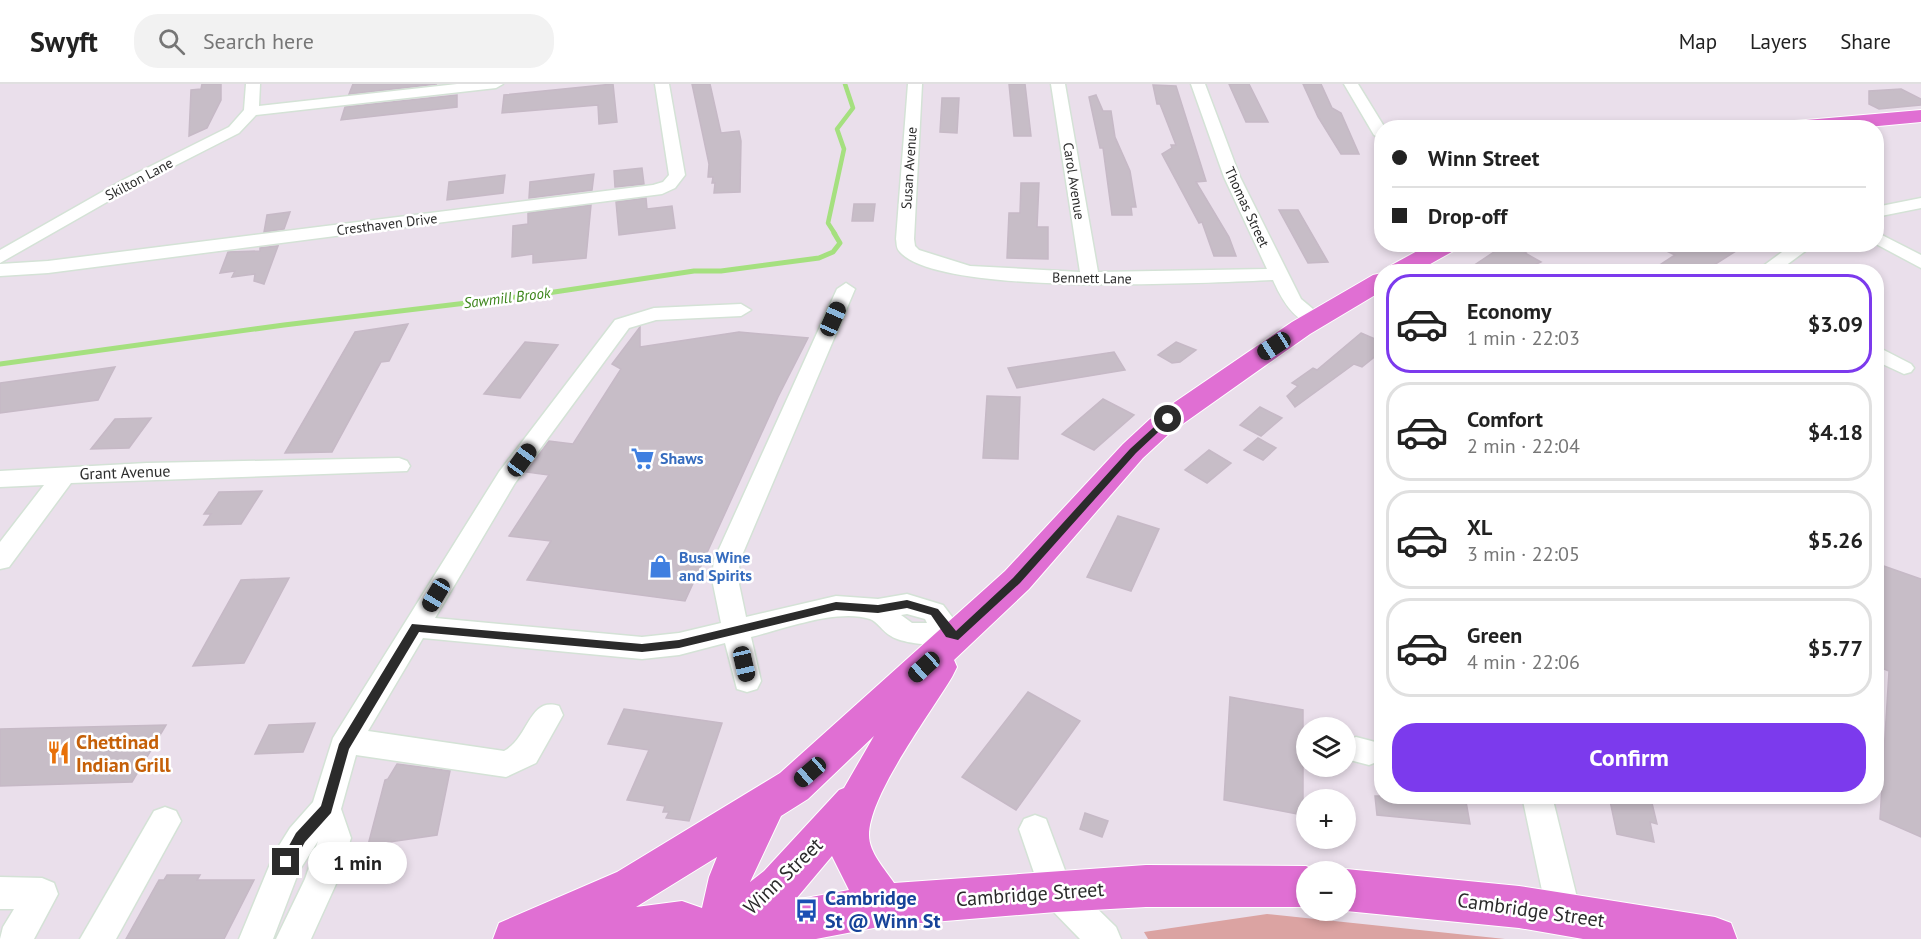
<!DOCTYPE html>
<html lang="en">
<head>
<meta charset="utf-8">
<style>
	:root { --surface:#fff; --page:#f2f2f2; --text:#222; --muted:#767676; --line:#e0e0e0; --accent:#7c3aed }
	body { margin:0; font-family:"PT Sans",sans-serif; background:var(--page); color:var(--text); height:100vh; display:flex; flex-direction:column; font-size:22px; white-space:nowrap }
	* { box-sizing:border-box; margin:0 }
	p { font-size:20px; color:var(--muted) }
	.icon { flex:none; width:33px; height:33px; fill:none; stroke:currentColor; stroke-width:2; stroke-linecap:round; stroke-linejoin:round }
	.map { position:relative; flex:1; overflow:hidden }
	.details { position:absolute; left:1374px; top:180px; width:510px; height:540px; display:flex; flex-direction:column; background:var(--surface); border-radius:24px; box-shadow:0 3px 9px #0003 }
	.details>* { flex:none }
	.banner { position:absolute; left:1374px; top:36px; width:510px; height:132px; border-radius:24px; box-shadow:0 3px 9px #0003; display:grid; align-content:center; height:132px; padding:0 18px; background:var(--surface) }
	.tools { position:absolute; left:1296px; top:633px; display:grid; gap:12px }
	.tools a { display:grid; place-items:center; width:60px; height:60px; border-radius:50%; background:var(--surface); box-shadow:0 3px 9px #0003; font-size:30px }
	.end { position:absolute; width:27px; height:27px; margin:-14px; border:8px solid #2b2b2b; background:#fff; box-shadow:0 0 0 3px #fff }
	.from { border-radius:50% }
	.bubble { position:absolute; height:42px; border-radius:21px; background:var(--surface); box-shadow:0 3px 9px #0003; font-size:20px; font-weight:600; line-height:42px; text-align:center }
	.car { position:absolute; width:18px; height:36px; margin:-18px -9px; border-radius:8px; box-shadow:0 0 4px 2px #0007; background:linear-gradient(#222 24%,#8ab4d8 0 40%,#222 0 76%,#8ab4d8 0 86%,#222 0) }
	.banner b { display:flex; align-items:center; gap:21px; height:57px; font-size:22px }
	.banner b+b { border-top:2px solid var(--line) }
	.banner i { width:15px; height:15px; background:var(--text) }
	ul { padding:10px 0 0; list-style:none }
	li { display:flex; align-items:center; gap:18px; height:99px; margin:0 12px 9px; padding:0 6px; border:3px solid var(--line); border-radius:24px }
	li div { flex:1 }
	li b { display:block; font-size:22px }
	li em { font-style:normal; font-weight:600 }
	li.on { border-color:var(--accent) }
	li>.icon { width:54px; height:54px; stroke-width:1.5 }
	.button { display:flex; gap:12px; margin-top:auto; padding:12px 18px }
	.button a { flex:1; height:69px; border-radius:24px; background:var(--accent); color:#fff; font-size:24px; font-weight:600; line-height:69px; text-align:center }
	header { display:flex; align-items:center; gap:36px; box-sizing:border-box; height:84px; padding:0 30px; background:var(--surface); border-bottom:2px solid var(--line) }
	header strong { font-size:28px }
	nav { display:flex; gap:33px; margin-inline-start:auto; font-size:21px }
	.search { width:420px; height:54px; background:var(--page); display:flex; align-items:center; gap:15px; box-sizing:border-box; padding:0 21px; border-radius:24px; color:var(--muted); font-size:22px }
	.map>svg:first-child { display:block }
	.green { fill:#dba3a2 }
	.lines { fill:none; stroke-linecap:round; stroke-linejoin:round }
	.stream-far1 { stroke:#a5e07f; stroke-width:4.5 }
	.stream { stroke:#a5e07f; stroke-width:5 }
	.building { fill:#c7bdc7; stroke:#c6b9c6; stroke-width:1.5 }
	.minor-casing { stroke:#d4e2d6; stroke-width:3 }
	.major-casing { stroke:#fff; stroke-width:2 }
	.minor { fill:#fff; fill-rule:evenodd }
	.major { fill:#e06fd3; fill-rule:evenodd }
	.route { fill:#2b2b2b }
	.labels { text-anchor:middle; stroke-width:5; stroke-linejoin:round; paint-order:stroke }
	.far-street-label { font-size:14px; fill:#2b2b2b; stroke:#fff }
	.far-water-label { font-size:15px; font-style:italic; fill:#3e861d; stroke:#fff }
	.shop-label { font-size:16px; font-weight:bold; fill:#366cbe; stroke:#fff; text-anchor:start }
	.street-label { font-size:16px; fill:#2b2b2b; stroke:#fff }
	.near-food-label { font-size:20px; font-weight:bold; fill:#c56008; stroke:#fff; text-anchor:start }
	.near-street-label { font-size:20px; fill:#2b2b2b; stroke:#fff }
	.near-transit-label { font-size:20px; font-weight:bold; fill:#164399; stroke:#fff; text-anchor:start }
</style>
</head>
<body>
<header>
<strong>Swyft</strong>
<div class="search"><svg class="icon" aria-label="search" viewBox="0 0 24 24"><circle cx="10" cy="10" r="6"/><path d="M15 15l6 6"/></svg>Search here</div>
<nav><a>Map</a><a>Layers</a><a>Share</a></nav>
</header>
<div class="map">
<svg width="1921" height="855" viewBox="0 0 1921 855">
	<rect width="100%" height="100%" fill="#eadfeb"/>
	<!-- green -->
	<path class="green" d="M1267,830L1505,855H1148L1144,848Z"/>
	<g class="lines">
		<!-- stream-far1 -->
		<path class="stream-far1" d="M835,150L828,139L844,65L837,45L853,24L845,0"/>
		<!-- stream -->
		<path class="stream" d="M0,280L284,241L541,210L694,187H721L819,174L833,168L840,159L834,149"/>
	</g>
	<!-- building -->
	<g class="building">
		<path d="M202,0H221V16L207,44L189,52L191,6L201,5Z"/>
		<path d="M353,0H437L349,10Z"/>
		<path d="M613,0L617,38L599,40L598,21L502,29L504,11Z"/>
		<path d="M692,0H710L721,49L739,47L741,57L740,108L714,109L715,99H712L713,93H708L709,80Z"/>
		<path d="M1009,0H1025L1031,52H1014Z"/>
		<path d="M1229,0H1249L1268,38H1246Z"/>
		<path d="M1303,0H1321L1332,24L1341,29L1359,70H1341L1318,33Z"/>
		<path d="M1153,1L1176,2L1206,97L1196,98L1229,153L1236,172H1214L1202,138L1199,139L1162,70L1172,64L1171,61H1176L1160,20H1157Z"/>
		<path d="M1901,5L1921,15V21L1879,25L1869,20V7Z"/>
		<path d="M457,11V23L341,36L345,23Z"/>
		<path d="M1096,11L1103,27H1111L1115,53L1130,87L1136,123H1131L1132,131H1112L1103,64H1100L1089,13Z"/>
		<path d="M942,14H959L957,49L940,48Z"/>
		<path d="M642,84L644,100L615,103L614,87Z"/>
		<path d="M594,90L592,106L529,114L530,98Z"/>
		<path d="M505,91L503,109L447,116L449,98Z"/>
		<path d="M1021,99H1039L1037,143H1048V175L1007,174L1009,129H1020Z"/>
		<path d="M646,114L647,125L672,122L675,144L619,151L616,118Z"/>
		<path d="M854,120H875L873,137H852Z"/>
		<path d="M591,121L586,174L533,179V170L512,173L513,142L528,140V129Z"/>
		<path d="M1279,126H1298L1328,178L1308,179Z"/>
		<path d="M290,128L284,145L264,148L267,131Z"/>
		<path d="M1506,160H1538L1525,169L1541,178L1519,188H1464Z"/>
		<path d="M1652,160H1747L1703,188H1649L1675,171Z"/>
		<path d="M278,162L264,200L254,197L255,190L232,193L235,187L220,189L228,168L260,167V164Z"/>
		<path d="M408,240L389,277L381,278L332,368L285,369L355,248Z"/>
		<path d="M640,243V263L739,248L808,254L778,313L685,517L527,496L551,457L509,452L549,391L526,388L549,357L573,360L621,285L612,280Z"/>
		<path d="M1361,249L1382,258V267L1362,283L1354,280L1295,323L1287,312L1298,302L1292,299L1313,284L1317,286Z"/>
		<path d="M525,258L558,261L520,314L484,310Z"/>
		<path d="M1176,258L1196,266L1180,278L1172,279L1158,271Z"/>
		<path d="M1114,268L1125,286L1017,304L1008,284Z"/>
		<path d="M115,283L98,316L0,329V299Z"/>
		<path d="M987,312L1020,313L1018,375L983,374Z"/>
		<path d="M1103,315L1134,331L1094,366L1062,350Z"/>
		<path d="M1260,323L1282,334L1261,352L1240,341Z"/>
		<path d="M151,334L129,364L91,365L115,335Z"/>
		<path d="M1258,354L1276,364L1263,376L1244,366Z"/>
		<path d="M1209,366L1231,379L1207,399L1185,386Z"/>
		<path d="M262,407L241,440L204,441L211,430H204L219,408Z"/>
		<path d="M1118,432L1159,445L1131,507L1087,493Z"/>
		<path d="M1878,480L1921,495V753L1880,735L1889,587L1876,582Z"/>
		<path d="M289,494L244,579L193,582L241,496Z"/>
		<path d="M1028,608L1080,637L1016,726L962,693Z"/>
		<path d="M1230,613L1303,626V731L1224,716Z"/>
		<path d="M624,625L722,639L689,737L666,734L669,728H663L665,722L627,716L649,666L608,660Z"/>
		<path d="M315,639L303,668L255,670L269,641Z"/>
		<path d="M166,641L132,698L0,702V645Z"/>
		<path d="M397,680L450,687L437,751L368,761L385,696L388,695Z"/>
		<path d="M1375,712H1465L1470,740L1377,731Z"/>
		<path d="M1609,712L1651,715L1657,740L1650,738L1654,758L1617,750Z"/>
		<path d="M1085,729L1108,737L1102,753L1080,745Z"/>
		<path d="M167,791H200L197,796H254L224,855H126L159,796H164Z"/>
	</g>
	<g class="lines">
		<defs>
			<g id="minor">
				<path d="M246,0H260L259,22L457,0H503L496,4L256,31L239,49L135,102L0,179V166L123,96L229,43L244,26Z"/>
				<path d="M655,0H669L685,91L675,104L662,110L48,189L0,192V180L48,177L653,101L663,98L669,91Z"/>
				<path d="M908,0H922L914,155L915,162L919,166L970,182L1080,188L1051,0H1065L1098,188L1267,185L1224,93L1191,0H1205L1240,93L1301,215L1325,235L1322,239C1297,245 1281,214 1273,196C1207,199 940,213 900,168C896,164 897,160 896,155Z"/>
				<path d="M1344,0H1358L1385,44H1382V55L1374,51Z"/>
				<path d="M1921,114V124L1876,133V123Z"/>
				<path d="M1876,148L1921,171V184L1876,160Z"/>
				<path d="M1793,160H1815L1777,188H1755Z"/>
				<path d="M846,199L855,205L740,476L738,495L746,533L836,512L878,515L907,510L943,521L959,542L967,544L971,552L967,560C953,564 904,561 891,552C883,548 877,537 870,535C838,524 783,545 751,553L761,597L757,605L747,608L737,605L725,559L679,571L642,575L423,554L368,647L504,667C529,654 529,612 559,622L563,631L536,679L506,693L356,671L341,725L351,754L336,800L311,855H276L305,795L318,757L299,787L273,855H239L275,768L290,744L313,718L333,654L499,388L615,236L654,224L741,220L751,226L741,232L656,236L629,244L515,399L435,534L642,553L679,549L721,539L712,495L714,476L837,205ZM907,530L925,535L927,539H912L901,531Z"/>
				<path d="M1876,262L1911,280L1914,284L1911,288L1904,290L1876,277Z"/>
				<path d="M399,374L407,377L410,382L407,387L71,399L9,483L0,485V458L44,401L0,403V387L147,379Z"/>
				<path d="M1356,653L1379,659V677L1369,681L1346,675V657Z"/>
				<path d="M1522,712H1552L1581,830L1576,842L1564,846L1552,842L1547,830Z"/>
				<path d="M165,723L176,727L181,737L116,855H80L154,727Z"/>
				<path d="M1035,731L1046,735L1069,797L1116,843L1121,855H1080L1044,818L1019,745L1024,735Z"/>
				<path d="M0,793L42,794L54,799L58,810L34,855H0L3,843L14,825H0Z"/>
			</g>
			<g id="major">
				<path d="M1921,26V38L1857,44H1773L1783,38Z"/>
				<path d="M1430,160H1460L1457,165L1416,188H1385L1388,183Z"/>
				<path d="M1382,189V207L1310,250L1170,349L1143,374L1029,505L954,576L957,583L952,593C930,630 869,711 869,751C869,769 885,785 894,799L1146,781L1306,782L1319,788H1306V823H1146L1056,828L884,842L816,855H493L499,839L617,788L780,689L1005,487L1123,360L1150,335L1292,238L1373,191ZM874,652L844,704L839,706L764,787L750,798L781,732L808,715ZM832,772L849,806L795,816ZM717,773L709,793L702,824L682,817L636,823Z"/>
				<path d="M1346,785L1519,802L1715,833L1731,839L1737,855H1583L1519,844L1346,827V788H1341Z"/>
			</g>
		</defs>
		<!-- minor casing -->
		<use href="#minor" class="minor-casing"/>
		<!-- major casing -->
		<use href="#major" class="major-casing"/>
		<!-- minor -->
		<use href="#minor" class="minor"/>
		<!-- major -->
		<use href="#major" class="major"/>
	</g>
	<!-- route -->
	<path class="route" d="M1165,333L1172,335L1136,369L1020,499L958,556L946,553L931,531L907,524L878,529L836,526L679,564L642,568L419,548L349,665L331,729L305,758L291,783H282L280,778L296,749L321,722L339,660L412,540L642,560L679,556L836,518L878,521L907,516L938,525L956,547L1013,494L1130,365Z"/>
	<!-- icons -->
	<defs>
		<symbol id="supermarket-bare" viewBox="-9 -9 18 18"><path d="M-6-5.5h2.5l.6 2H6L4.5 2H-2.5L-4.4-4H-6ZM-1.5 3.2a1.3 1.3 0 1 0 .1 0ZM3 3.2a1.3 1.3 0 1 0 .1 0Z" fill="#3f7fe0" stroke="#fff" stroke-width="2.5" paint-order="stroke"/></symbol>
		<symbol id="shop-bare" viewBox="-9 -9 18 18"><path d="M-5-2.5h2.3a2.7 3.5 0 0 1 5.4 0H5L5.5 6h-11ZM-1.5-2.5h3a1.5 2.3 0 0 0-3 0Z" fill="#3f7fe0" stroke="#fff" stroke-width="2.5" paint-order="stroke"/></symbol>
		<symbol id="restaurant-bare" viewBox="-9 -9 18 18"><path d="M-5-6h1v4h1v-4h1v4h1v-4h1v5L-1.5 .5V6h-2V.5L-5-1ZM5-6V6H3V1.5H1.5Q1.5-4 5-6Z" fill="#e8710a" stroke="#fff" stroke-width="2.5" paint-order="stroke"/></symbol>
		<symbol id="bus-bare" viewBox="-9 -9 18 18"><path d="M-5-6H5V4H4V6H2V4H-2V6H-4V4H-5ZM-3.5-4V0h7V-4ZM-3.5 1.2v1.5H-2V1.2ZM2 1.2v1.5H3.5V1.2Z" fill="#1a4fb4" stroke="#fff" stroke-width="2.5" paint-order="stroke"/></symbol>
	</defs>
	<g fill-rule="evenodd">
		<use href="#supermarket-bare" x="626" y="358" width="33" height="33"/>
		<use href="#shop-bare" x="644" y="466" width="33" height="33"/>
		<use href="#restaurant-bare" x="42" y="652" width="33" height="33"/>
		<use href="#bus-bare" x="790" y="810" width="33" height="33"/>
	</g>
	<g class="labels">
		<!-- far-street labels -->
		<g class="far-street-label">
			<text transform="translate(909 84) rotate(-86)" y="5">Susan Avenue</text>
			<text transform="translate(139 95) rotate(-28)" y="5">Skilton Lane</text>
			<text transform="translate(1074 97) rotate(81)" y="5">Carol Avenue</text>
			<text transform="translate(1247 123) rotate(65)" y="5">Thomas Street</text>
			<text transform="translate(387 140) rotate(-7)" y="5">Cresthaven Drive</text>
			<text transform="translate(1092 194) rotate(1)" y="5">Bennett Lane</text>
		</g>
		<!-- far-water labels -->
		<g class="far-water-label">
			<text transform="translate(507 214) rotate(-7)" y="5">Sawmill Brook</text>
		</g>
		<!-- shop labels -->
		<g class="shop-label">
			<text x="660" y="380">Shaws</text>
			<text x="679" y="479">Busa Wine<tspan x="679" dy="18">and Spirits</tspan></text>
		</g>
		<!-- street labels -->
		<g class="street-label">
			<text transform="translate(125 388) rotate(-2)" y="6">Grant Avenue</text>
		</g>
		<!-- near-food labels -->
		<g class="near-food-label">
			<text x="76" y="665">Chettinad<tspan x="76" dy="23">Indian Grill</tspan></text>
		</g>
		<!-- near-street labels -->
		<g class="near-street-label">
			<text transform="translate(783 792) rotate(-44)" y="7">Winn Street</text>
			<text transform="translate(1030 810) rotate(-4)" y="7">Cambridge Street</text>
			<text transform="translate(1531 826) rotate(8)" y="7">Cambridge Street</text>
		</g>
		<!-- near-transit labels -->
		<g class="near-transit-label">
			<text x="825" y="821">Cambridge<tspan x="825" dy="23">St @ Winn St</tspan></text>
		</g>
	</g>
</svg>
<div class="tools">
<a><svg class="icon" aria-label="layers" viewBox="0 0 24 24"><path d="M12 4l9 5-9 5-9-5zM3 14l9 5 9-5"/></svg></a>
<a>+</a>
<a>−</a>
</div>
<i class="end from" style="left:1168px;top:335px"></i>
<i class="end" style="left:286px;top:778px"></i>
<div class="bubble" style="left:308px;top:758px;width:99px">1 min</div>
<i class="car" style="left:833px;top:235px;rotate:24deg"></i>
<i class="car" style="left:1274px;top:262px;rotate:237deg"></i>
<i class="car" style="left:522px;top:376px;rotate:36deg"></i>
<i class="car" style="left:436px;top:511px;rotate:211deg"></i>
<i class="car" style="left:744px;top:580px;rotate:167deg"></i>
<i class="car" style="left:924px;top:583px;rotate:228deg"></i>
<i class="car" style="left:810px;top:688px;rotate:229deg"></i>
<div class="banner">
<b><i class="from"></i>Winn Street</b>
<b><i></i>Drop-off</b>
</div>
<section class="details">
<ul>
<li class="on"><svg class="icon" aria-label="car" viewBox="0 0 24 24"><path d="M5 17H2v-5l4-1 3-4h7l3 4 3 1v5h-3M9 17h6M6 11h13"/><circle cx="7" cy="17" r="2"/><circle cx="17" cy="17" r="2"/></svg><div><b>Economy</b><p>1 min · 22:03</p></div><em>$3.09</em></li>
<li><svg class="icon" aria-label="car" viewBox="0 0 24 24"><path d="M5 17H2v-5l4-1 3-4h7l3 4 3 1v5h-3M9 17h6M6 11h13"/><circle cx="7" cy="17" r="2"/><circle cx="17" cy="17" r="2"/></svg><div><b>Comfort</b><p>2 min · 22:04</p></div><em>$4.18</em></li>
<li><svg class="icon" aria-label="car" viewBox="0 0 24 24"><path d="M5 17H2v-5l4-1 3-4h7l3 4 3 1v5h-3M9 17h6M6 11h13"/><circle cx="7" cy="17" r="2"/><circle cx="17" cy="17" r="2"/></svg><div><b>XL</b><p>3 min · 22:05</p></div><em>$5.26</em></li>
<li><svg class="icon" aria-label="car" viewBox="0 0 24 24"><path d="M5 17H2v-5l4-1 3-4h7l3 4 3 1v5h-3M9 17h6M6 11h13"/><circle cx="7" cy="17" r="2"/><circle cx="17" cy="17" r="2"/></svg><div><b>Green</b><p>4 min · 22:06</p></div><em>$5.77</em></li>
</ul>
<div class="button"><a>Confirm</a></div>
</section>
</div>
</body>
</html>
